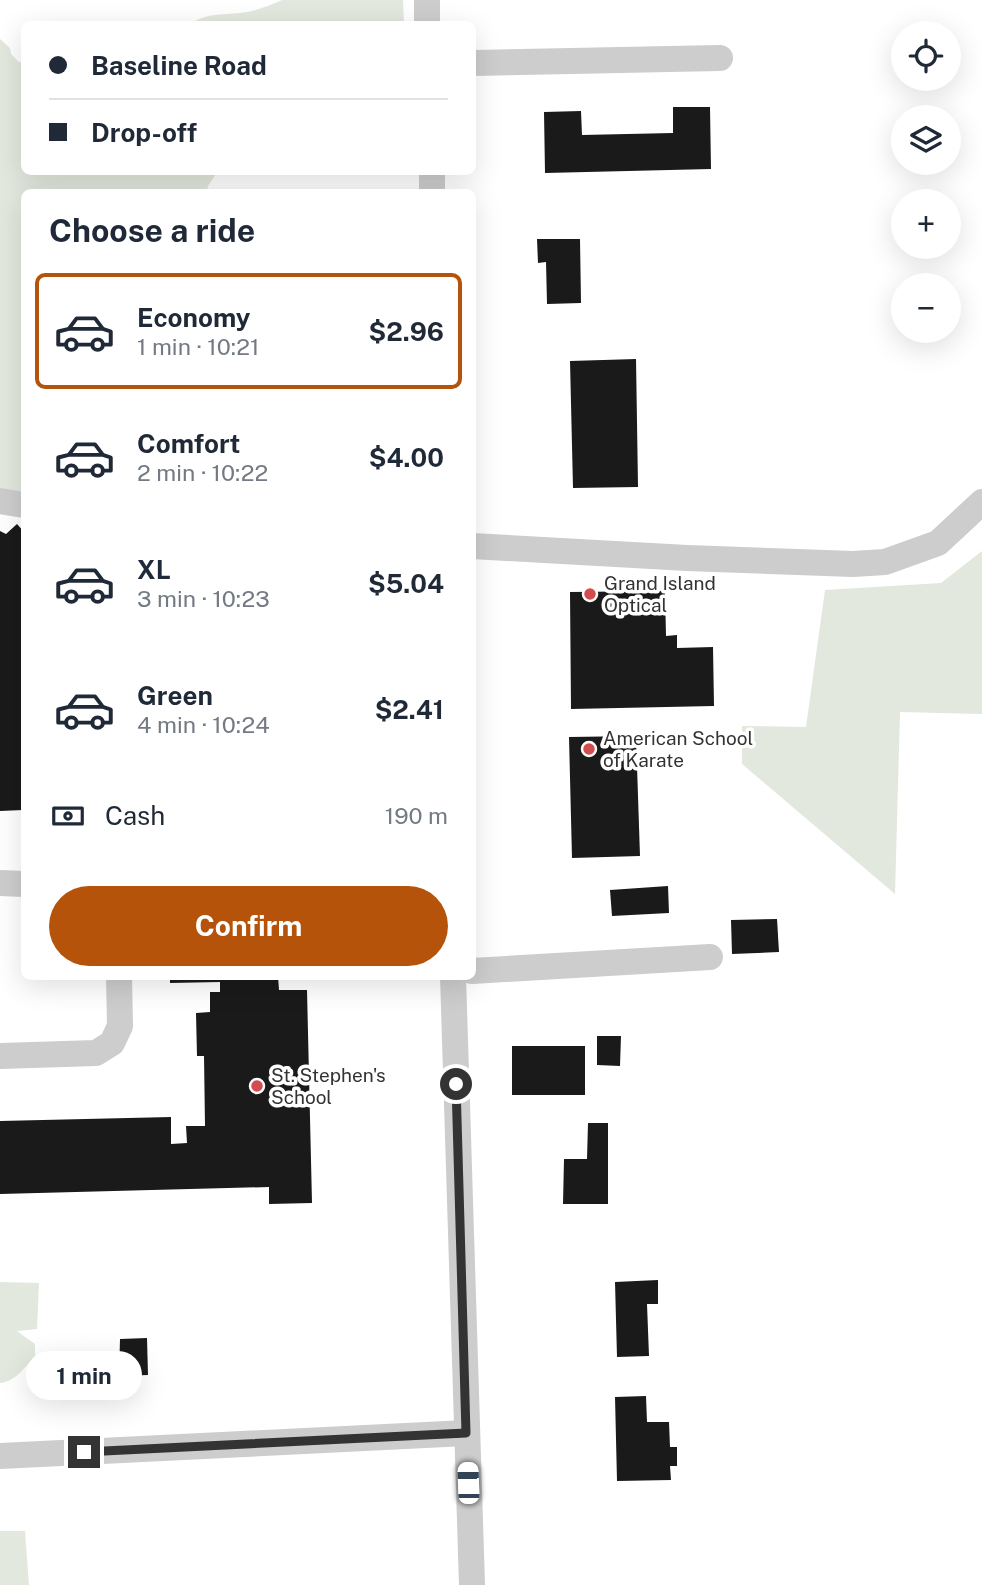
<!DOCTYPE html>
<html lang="en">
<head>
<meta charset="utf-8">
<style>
	:root { --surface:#fff; --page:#f2f2f3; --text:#1f2937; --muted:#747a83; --line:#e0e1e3; --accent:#b45309 }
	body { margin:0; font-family:"Public Sans",sans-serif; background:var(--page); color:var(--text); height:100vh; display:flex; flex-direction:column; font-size:26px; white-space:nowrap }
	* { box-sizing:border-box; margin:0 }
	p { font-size:23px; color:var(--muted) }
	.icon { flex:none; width:38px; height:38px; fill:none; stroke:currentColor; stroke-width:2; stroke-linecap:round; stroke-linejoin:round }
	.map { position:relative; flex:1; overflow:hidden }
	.panel { position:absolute; left:21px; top:189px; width:455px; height:791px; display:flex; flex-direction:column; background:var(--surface); border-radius:10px; box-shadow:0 7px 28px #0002 }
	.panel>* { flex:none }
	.top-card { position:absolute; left:21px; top:21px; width:455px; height:154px; border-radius:10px; box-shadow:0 7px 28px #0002; display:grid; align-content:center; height:154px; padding:0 28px; background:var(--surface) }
	.buttons { position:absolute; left:891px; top:21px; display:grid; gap:14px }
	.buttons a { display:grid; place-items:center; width:70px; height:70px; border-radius:50%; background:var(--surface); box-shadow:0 7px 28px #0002; font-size:35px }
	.end { position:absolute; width:32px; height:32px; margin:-16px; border:9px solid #333; background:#fff; box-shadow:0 0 0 4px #fff }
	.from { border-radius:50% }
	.bubble { position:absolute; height:49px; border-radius:24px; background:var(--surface); box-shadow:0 7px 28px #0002; font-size:23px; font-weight:700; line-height:49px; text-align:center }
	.car { position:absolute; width:21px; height:42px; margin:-21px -10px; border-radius:9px; box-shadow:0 0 5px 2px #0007; background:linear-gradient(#fff 24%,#345 0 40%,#fff 0 76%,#345 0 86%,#fff 0) }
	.top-card b { display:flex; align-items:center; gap:24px; height:66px; font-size:26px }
	.top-card b+b { border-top:2px solid var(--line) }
	.top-card i { width:18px; height:18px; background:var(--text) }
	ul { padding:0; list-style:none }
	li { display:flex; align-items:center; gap:21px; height:116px; margin:0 14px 10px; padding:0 14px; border:4px solid transparent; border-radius:10px }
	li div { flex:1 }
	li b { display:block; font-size:26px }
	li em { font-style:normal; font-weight:700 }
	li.selected { border-color:var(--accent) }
	li>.icon { width:63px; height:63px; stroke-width:1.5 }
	h2 { padding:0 28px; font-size:32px; line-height:84px }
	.pay { display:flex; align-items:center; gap:18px; height:77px; padding:0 28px; font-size:26px }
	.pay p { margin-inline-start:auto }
	.primary-button { display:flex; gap:14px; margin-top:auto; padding:14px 28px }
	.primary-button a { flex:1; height:80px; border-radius:42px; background:var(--accent); color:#fff; font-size:28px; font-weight:700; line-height:80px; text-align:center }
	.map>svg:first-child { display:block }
	.green { fill:#e2e8dd }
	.building { fill:#1a1a1a }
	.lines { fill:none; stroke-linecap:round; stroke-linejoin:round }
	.minor { stroke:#cdcdcd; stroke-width:26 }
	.route { stroke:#333; stroke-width:9 }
	.poi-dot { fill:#d34c50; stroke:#fff; stroke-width:2.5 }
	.labels { text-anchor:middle; stroke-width:7; stroke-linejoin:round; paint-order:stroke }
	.poi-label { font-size:19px; fill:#333; stroke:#fff; text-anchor:start }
</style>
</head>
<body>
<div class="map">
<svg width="982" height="1585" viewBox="0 0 982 1585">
	<rect width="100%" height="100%" fill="#fff"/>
	<!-- green -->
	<g class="green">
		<path d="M282,0H403L404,24H191C205,13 223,15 239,13C254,12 269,6 282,0Z"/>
		<path d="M0,39L10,48L11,54L19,62H24V172H217L208,186L207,192H24V496L0,490Z"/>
		<path d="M982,551V714L900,712L895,894L742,764V726L806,727L825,590L941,583Z"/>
		<path d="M0,1282L39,1283L37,1329L17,1331L35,1344V1356C25,1367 15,1382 0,1383Z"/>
		<path d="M0,1531H25L29,1585H0Z"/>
	</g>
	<!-- building -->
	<g class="building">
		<path d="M673,107H710L711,169L545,173L544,112L581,111L582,135L673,133Z"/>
		<path d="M537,239H580L581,303L547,304L546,262L538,263Z"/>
		<path d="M636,359L638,487L573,488L570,361Z"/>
		<path d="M17,524L24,532V755H22L23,810L0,811V531L6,534Z"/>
		<path d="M665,591L666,636L677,635V648L713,647L714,706L571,709L570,592Z"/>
		<path d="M636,736L640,856L572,858L569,737Z"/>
		<path d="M668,886L669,913L612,916L610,890Z"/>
		<path d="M777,919L779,952L732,954L731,920Z"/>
		<path d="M170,976H278L279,990H307L312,1203L269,1204V1187L0,1194V1121L171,1117V1144L187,1143L186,1126H205L204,1056H197L196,1013L210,1012V992H220V982L170,983Z"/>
		<path d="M597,1036H621L620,1066L597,1065Z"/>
		<rect x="512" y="1046" width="73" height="49"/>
		<path d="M588,1123H608V1204H563L564,1159H587Z"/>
		<path d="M658,1280V1304H647L649,1356L617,1357L615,1282Z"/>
		<path d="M147,1338L148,1375L119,1376L120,1339Z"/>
		<path d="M646,1396L647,1422H669L670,1447H677V1466H670L671,1480L617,1481L615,1397Z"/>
	</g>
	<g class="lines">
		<!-- minor -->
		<g class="minor">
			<path d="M427,0V24"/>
			<path d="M472,63L720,58"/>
			<path d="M432,172V192"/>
			<path d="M0,501L24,505"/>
			<path d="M472,546L687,558L853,564L885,562L938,543L982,502"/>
			<path d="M0,883L24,884"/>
			<path d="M472,971L710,957"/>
			<path d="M453,976L472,1585"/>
			<path d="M0,1056L96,1053L112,1043L120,1026L119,976"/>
			<path d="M0,1456L466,1433"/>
		</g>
	</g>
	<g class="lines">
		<!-- route -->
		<path class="route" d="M84,1452L466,1433L456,1084"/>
	</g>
	<!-- markers -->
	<g class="poi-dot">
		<circle cx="590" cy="594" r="7"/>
		<circle cx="589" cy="749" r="7"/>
		<circle cx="257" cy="1086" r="7"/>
	</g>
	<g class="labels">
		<!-- poi labels -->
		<g class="poi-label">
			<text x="604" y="590">Grand Island<tspan x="604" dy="22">Optical</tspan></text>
			<text x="603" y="745">American School<tspan x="603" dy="22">of Karate</tspan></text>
			<text x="271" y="1082">St. Stephen's<tspan x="271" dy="22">School</tspan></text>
		</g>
	</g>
</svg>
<div class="buttons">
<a><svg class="icon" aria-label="locate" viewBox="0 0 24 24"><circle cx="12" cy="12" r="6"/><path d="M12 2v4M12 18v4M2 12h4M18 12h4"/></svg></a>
<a><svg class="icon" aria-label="layers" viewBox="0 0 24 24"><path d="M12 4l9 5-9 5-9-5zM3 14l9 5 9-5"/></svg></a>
<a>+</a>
<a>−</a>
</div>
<i class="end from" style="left:456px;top:1084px"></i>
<i class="end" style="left:84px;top:1452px"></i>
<div class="bubble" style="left:26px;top:1351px;width:116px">1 min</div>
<i class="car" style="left:468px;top:1483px;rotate:358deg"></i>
<div class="top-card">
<b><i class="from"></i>Baseline Road</b>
<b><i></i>Drop-off</b>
</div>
<section class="panel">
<h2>Choose a ride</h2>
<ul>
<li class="selected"><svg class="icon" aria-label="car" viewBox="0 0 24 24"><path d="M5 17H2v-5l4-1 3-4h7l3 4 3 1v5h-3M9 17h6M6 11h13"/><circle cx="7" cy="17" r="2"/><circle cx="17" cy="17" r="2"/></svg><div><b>Economy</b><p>1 min · 10:21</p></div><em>$2.96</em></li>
<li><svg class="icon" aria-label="car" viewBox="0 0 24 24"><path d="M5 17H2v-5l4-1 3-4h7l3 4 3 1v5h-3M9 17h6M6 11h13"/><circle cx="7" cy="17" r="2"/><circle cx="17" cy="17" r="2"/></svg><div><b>Comfort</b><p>2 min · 10:22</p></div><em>$4.00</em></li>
<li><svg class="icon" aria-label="car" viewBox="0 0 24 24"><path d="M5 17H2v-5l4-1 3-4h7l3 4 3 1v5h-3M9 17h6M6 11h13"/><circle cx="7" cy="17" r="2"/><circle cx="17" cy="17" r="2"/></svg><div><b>XL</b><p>3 min · 10:23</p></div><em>$5.04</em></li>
<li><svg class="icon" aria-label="car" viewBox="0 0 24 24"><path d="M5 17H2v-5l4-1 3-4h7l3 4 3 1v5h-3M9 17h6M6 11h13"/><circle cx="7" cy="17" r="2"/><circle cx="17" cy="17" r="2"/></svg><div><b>Green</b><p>4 min · 10:24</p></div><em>$2.41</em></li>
</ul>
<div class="pay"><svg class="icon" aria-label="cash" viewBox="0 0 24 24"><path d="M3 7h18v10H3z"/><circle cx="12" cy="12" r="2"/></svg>Cash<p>190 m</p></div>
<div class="primary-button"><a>Confirm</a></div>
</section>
</div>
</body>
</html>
